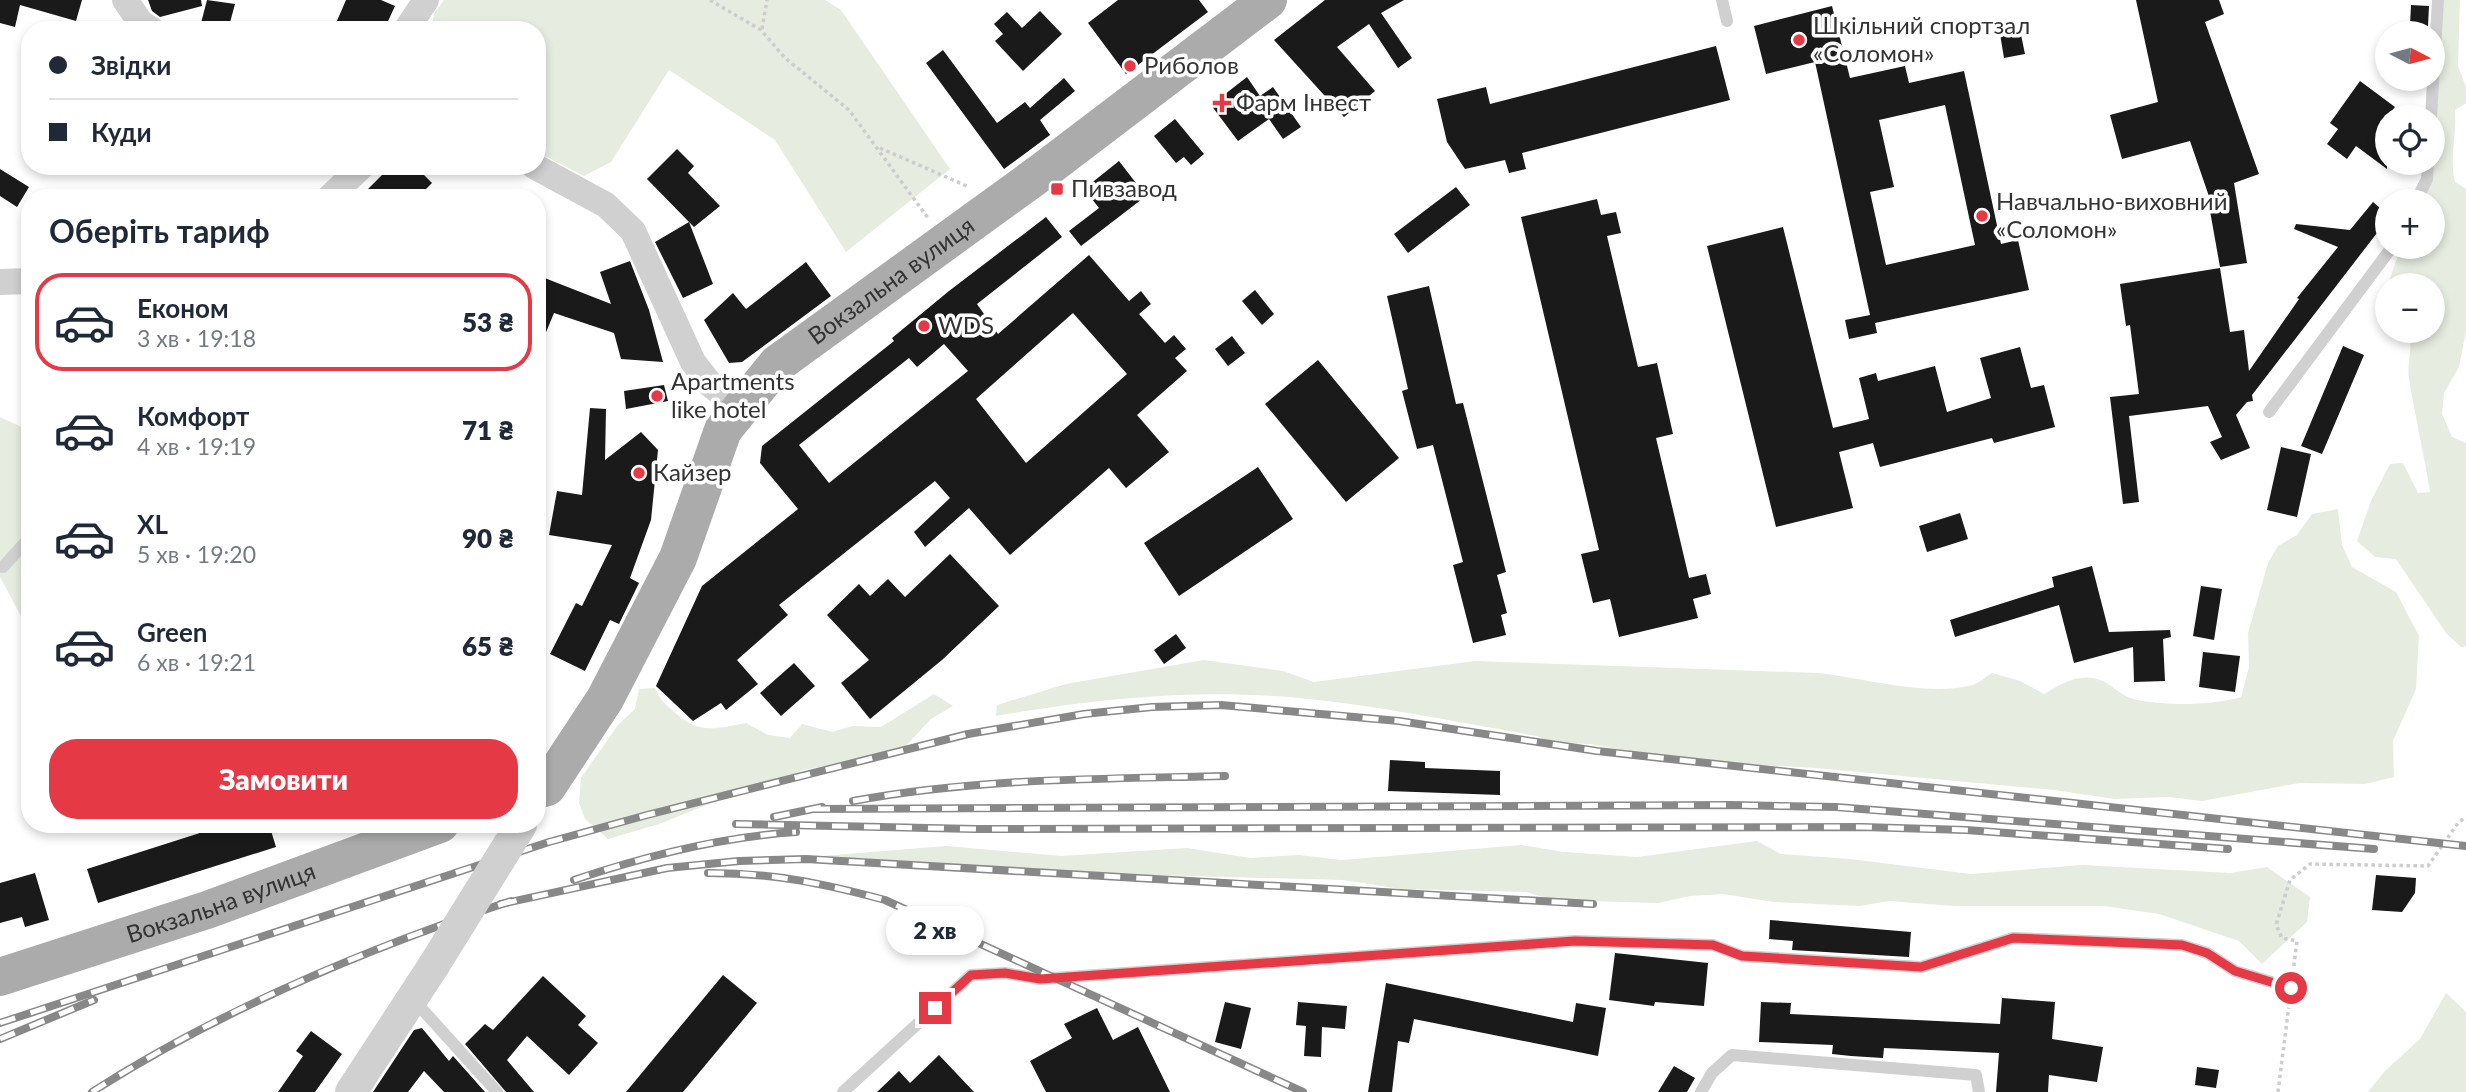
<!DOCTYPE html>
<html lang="uk">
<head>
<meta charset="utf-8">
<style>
	:root { --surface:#fff; --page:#f6f6f7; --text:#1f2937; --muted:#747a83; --line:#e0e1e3; --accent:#e63946 }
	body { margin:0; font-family:Lato,sans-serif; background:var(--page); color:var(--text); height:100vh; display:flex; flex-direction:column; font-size:26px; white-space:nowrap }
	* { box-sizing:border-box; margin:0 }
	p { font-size:23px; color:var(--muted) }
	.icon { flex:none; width:38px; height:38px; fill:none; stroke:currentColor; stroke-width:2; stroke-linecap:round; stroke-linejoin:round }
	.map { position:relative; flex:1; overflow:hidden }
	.panel { position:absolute; left:21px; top:189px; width:525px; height:644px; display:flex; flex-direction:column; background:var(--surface); border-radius:28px; box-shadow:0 4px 10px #0003 }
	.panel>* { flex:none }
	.banner { position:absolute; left:21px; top:21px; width:525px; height:154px; border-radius:28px; box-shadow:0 4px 10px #0003; display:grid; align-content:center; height:154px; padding:0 28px; background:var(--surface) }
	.needle { width:46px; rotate:96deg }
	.tools { position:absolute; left:2375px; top:21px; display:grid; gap:14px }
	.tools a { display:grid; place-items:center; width:70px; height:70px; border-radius:50%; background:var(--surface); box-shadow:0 4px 10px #0003; font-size:35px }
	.end { position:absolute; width:32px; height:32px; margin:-16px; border:9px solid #e63946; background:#fff; box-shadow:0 0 0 4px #fff }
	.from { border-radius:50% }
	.bubble { position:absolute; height:49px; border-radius:24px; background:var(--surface); box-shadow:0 4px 10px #0003; font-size:23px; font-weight:800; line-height:49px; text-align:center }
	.banner b { display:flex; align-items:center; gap:24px; height:66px; font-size:26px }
	.banner b+b { border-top:2px solid var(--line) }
	.banner i { width:18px; height:18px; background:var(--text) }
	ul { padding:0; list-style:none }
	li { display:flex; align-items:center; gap:21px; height:98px; margin:0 14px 10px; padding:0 14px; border:4px solid transparent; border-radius:28px }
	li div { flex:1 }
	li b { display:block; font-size:26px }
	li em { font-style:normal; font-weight:800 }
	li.active { border-color:var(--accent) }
	li>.icon { width:63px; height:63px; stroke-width:1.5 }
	h2 { padding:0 28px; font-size:32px; line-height:84px }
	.cta { display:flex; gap:14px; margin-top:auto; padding:14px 28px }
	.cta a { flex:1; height:80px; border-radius:28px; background:var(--accent); color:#fff; font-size:28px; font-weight:800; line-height:80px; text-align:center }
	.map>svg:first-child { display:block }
	.green { fill:#e6ecdf }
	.building { fill:#1a1a1a; fill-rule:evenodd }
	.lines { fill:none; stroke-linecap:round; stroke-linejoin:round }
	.path { stroke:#cdcdcd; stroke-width:3.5; stroke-dasharray:3.5 3.5; stroke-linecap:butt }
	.service { stroke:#d0d0d0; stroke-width:12 }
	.minor { stroke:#d0d0d0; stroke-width:26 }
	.tertiary { stroke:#d0d0d0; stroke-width:32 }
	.primary { stroke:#ababab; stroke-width:38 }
	.rail-casing { stroke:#888; stroke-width:8 }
	.rail { stroke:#fff; stroke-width:5; stroke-dasharray:16; stroke-linecap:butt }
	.tertiary-bridge { stroke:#d0d0d0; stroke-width:32 }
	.route { stroke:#e63946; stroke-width:9 }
	.poi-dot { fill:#e63946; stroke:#fff; stroke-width:2.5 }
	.labels { text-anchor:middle; stroke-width:7; stroke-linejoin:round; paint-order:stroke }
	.poi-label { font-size:24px; fill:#333; stroke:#fff; text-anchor:start }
	.street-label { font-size:24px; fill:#333; stroke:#fff }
</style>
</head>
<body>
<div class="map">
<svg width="2466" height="1092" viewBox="0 0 2466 1092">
	<rect width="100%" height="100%" fill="#fff"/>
	<!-- green -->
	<g class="green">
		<path d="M444,0H825L841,10L950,169L846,252L775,140L669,70L611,162L584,176L537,152V30H430L435,12Z"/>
		<path d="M2441,0H2460L2458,66L2466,87V103L2455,110C2457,135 2449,157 2455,182L2466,189V331L2459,367L2444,393L2442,414L2452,437L2466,443V646L2461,647L2446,633L2396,559L2375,557L2357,541L2371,501L2390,464L2403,463L2418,493L2430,492C2424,454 2415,416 2409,379C2406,362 2415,348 2407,331H2432V285L2388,284L2401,247H2432V201H2423L2433,172L2434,152L2440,143L2434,106Z"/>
		<path d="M0,417L30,431V633L0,577Z"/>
		<path d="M2338,509L2342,545L2352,567L2396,592L2419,636L2416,689L2393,741L2394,777L2365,784L2299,783L2202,801L2169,797L2115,799L2054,790L1816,768L1681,761L1590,744L1554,743L1537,736C1455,722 1372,704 1289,697C1191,689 1093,699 996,716L997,705L1066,684L1204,660L1283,671L1314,682L1475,661L1818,673C1864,678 1924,696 1969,686C1977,685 1985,677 1992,673L2020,681L2044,694C2060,684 2080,672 2100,680C2112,684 2121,696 2133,699C2164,706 2211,706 2241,697L2249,667L2248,633L2268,563L2278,546L2297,535L2312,514Z"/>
		<path d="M655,688C659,698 664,703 672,710C699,735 713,729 746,723L768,735L790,738L802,724L832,732L853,726L881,727L934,694L953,706L931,719L902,750L873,762L857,760L803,770L778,783L739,792L659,824L608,839L585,819L579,803L581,778L618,725L635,709L639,689Z"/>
		<path d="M1757,841L1781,854L1850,859L1971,874L2082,865L2230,873L2267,867L2310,897L2307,922L2262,964L2239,941L2159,914L2104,906H1955L1889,901L1860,906L1774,902L1723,894L1690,896L1658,903L1553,900L1526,892L1401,889L1343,880L1113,874L1081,878L822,856L946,846L1061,856L1187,848L1250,858L1299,855L1342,860L1521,845L1564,852L1637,857Z"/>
		<path d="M2446,993L2466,1012V1092H2368L2384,1072L2420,1039Z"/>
	</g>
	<!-- building -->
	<g class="building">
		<path d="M0,0H82L76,21L20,5L15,27L0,23Z"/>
		<path d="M148,0H201L202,6L160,17L152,11Z"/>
		<path d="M207,0L235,4L228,30L200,27Z"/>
		<path d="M346,0H381L395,6L384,30H333Z"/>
		<path d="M1118,0H1199L1208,12L1126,74L1088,23Z"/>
		<path d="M1325,0H1404L1381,13L1412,58L1398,68L1369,24L1337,47L1375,91L1344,117L1274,40Z"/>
		<path d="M2136,0H2219L2224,14L2205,22L2259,174L2234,183L2247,263L2220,267L2210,211H2214L2190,141L2122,159L2110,115L2158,102Z"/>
		<path d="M2411,5L2429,6L2428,26L2410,25Z"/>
		<path d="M1832,6L1850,78L1905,66L1909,83L1964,71L2001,244L2018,240L2029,290L1875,323L1877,333L1849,339L1845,320L1870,315L1815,62L1766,74L1754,26ZM1945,105L1975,245L1886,265L1870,192L1894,187L1879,120Z"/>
		<path d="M1040,11L1062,34L1023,71L995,41L1003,34L994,24L1007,12L1022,28Z"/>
		<path d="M2020,30L2025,54L2004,58L2000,34Z"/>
		<path d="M1716,46L1730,100L1522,153L1526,169L1509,173L1505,160L1465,169L1447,142L1437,99L1486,87L1490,104Z"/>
		<path d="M943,50L997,123L1025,102L1030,108L1064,78L1075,91L1040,120L1050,135L1004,169L926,63Z"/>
		<path d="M1247,77L1260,96L1273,87L1301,127L1283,139L1269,119L1238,141L1211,105Z"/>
		<path d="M2360,81L2395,107L2387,117V169L2356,146L2347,159L2327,144L2338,129L2330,123Z"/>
		<path d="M1175,119L1204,154L1191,165L1184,157L1176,163L1154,136Z"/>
		<path d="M677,149L694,166L688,173L720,206L694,227L689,222L713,284L683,298L655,242L689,222L647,179Z"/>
		<path d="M1119,161L1146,196L1081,246L1069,231L1099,208L1084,189Z"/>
		<path d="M391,166H415L432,183L417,198H359Z"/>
		<path d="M0,169L29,187L17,207L0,196Z"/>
		<path d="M1456,187L1470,205L1408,253L1394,234Z"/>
		<path d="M1597,199L1601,215L1616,212L1621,233L1607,236L1638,367L1657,363L1673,434L1656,438L1689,578L1706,574L1711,594L1693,599L1698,618L1619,637L1610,599L1593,603L1581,554L1599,550L1521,217Z"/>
		<path d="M2373,202L2387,214V220L2252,395L2253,401L2247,402L2236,415L2250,448L2221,460L2210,442L2222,437L2208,406L2129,416L2139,502L2123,504L2110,397L2139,394L2130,325L2126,326L2120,284L2220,268L2230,332L2244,330L2249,371L2299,299L2297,298L2338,247L2294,229L2296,224L2350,230Z"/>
		<path d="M1046,217L1062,237L977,304L998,334L1089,255L1129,301L1141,291L1151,304L1139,314L1165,343L1174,335L1186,349L1175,358L1187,371L1137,415L1169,452L1126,488L1109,468L1010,555L969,508L925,547L914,532L950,498L935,481L779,605L788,615L737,660L758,684L726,710L721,703L693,721L656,686L702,586L798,509L760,463L762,446L894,341L892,338L949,291ZM1073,313L1127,374L1026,463L976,399ZM944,344L968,371L829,483L799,445L909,358L917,367Z"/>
		<path d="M1783,227L1833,428L1869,419L1859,378L1876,373L1878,381L1935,366L1947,412L1991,398L1980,358L2020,347L2031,388L2044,385L2055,427L1994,443L1992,438L1880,467L1873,443L1839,452L1853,508L1776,527L1707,246Z"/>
		<path d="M630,261L649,310L663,362L621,359L614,333L554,313L537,354V275L611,304L600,272Z"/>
		<path d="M806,262L831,296L742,362L729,363L704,320L733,293L746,309Z"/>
		<path d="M1429,286L1456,404L1463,403L1506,572L1497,575L1507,613L1501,615L1506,635L1473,643L1453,565L1463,562L1433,445L1417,449L1402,391L1408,389L1387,296Z"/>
		<path d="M1255,290L1274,314L1262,325L1242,301Z"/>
		<path d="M1232,336L1245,353L1228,366L1215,349Z"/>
		<path d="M2343,346L2364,355L2322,454L2301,446Z"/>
		<path d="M1318,360L1399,458L1346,502L1265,404Z"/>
		<path d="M664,385L668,401L626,409L624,391Z"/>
		<path d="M590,408L606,409L605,460L641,432L658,450L651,520L630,578L639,583L619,624L610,620L585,671L550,654L576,603L582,606L612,545L549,535L557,491L582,495Z"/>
		<path d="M2281,447L2311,454L2297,517L2267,510Z"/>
		<path d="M1258,467L1293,519L1179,596L1144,543Z"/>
		<path d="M1960,513L1968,539L1927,552L1919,526Z"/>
		<path d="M950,554L999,606L942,660L870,719L841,683L869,660L827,615L859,584L870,596L888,579L905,597Z"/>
		<path d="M2092,566L2109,632L2170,630L2171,637L2163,639L2165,681L2134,682L2133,647L2074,663L2059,605L1955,637L1950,620L2054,587L2052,577Z"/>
		<path d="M2201,586L2222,589L2214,640L2193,636Z"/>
		<path d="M1176,634L1186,648L1164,664L1154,650Z"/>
		<path d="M2203,652L2240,656L2235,692L2199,687Z"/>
		<path d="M794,663L815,686L781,716L760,693Z"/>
		<path d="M1390,760L1425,762V768L1500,771V795L1388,791Z"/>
		<path d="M228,824H269L276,847L98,903L87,869Z"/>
		<path d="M35,873L49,920L25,927L22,917L0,923V883Z"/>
		<path d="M2376,875L2416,878L2415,893L2402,912L2372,910Z"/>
		<path d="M1770,920L1911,932L1909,957L1792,950L1793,941L1769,939Z"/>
		<path d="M1615,953L1708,963L1704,1006L1655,1002L1654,1006L1609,1000Z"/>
		<path d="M723,975L757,1003L683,1092H626Z"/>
		<path d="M543,976L586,1016L578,1025L598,1043L569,1075L527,1036L507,1060L534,1092H506L465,1044L485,1024L493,1030Z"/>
		<path d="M1386,983L1573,1022L1576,1003L1606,1008L1598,1056L1414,1019L1409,1043L1398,1041L1392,1092H1368Z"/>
		<path d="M2002,998L2055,1002L2052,1039L2103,1047L2097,1082L2049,1075L2048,1092H1996L1999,1053L1884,1048L1883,1058L1851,1056L1832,1054L1833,1045L1759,1042L1761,1002L1791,1003L1790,1014L2000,1024Z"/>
		<path d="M1225,1002L1251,1008L1241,1049L1215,1042Z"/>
		<path d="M1298,1002L1347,1006L1345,1029L1322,1027L1321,1057L1304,1056L1306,1026L1296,1025Z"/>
		<path d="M1097,1008L1113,1040L1138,1027L1170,1092H1046L1030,1061L1072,1038L1064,1024Z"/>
		<path d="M422,1028L449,1061L453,1056L485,1092H444L424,1071L408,1092H373L414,1030Z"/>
		<path d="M311,1031L342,1054L315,1092H278L303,1056L296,1051Z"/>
		<path d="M939,1055L974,1092H877L899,1071L910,1083Z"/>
		<path d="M1674,1066L1695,1078L1687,1092H1658Z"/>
		<path d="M2197,1067L2219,1070L2216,1088L2195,1085Z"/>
	</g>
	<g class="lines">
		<!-- path -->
		<g class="path">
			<path d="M710,0L761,30L785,58L849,110L928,218"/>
			<path d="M762,29L767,0"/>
			<path d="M880,148L969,187"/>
			<path d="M2293,973L2297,941L2282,938L2276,925L2290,880L2310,864L2428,866L2458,823L2466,817"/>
			<path d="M2278,1092L2289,1005"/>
		</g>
		<!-- service -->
		<g class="service">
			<path d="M1722,0L1727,21"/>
			<path d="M2431,117L2438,0"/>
			<path d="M2416,201L2427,179L2428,163"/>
			<path d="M2269,412L2392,247"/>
			<path d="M3,567L30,537"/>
			<path d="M412,998L497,1092"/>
			<path d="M843,1092L971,975L1005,973L1040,979L1575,941L1713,945L1742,956L1921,967L2013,938L2182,945L2207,953L2235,971L2291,988"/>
			<path d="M1701,1092L1712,1073L1732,1055L1976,1075L1979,1092"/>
		</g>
		<!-- minor -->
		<g class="minor">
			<path d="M125,0L141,23L152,30"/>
			<path d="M406,30L426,0"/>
			<path d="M534,166L606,205L633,231L693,362L711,385L741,409"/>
			<path d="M329,198L362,166"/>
			<path d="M0,282L30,281"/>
		</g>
		<!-- tertiary -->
		<path class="tertiary" d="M351,1092L434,965"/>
		<!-- primary -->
		<g class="primary">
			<path id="s1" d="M537,790L547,787L605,699L678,558L723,430L777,364L1043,171L1268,0"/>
			<path id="s2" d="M0,977L207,910L440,824"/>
		</g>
		<defs>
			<g id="rail">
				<path d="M853,801C976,778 1101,779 1225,776"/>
				<path d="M814,809L1731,805L1836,807L2374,849"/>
				<path d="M774,817L822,807"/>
				<path d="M736,824L976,829L1862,827L1966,830L2228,849"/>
				<path d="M708,873C773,873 822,883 885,900L1303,1092"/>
				<path d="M574,880C645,856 721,837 796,832"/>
				<path d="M501,904L667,868L739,861L806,859L1593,904"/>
				<path d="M0,1023L549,842L647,815L968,734L1084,714L1152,707L1221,705L1399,721L1597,751L2466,846"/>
				<path d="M0,1039L94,1000"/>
				<path d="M92,1092C222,1009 365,949 511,901"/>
			</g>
		</defs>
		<!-- rail casing -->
		<use href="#rail" class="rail-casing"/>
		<!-- rail -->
		<use href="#rail" class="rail"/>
		<!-- tertiary-bridge -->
		<path class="tertiary-bridge" d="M434,965L521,825"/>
	</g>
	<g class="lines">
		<!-- route -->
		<path class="route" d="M935,1008L971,975L1005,973L1040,979L1575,941L1713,945L1742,956L1921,967L2013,938L2182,945L2207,953L2235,971L2291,988"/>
	</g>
	<!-- markers -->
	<g class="poi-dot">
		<circle cx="1799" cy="40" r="7"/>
		<circle cx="1130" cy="66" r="7"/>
		<path d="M1218.5 92.5h7v7h7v7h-7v7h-7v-7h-7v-7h7z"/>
		<rect x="1050" y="182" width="14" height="14" rx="3.5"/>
		<circle cx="1982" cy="216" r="7"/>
		<circle cx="924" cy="326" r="7"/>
		<circle cx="657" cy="396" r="7"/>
		<circle cx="639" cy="473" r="7"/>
	</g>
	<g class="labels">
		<!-- poi labels -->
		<g class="poi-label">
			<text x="1813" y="34">Шкільний спортзал<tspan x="1813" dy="28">«Соломон»</tspan></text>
			<text x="1144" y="74">Риболов</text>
			<text x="1236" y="111">Фарм Інвест</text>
			<text x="1071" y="197">Пивзавод</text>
			<text x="1996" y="210">Навчально-виховний<tspan x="1996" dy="28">«Соломон»</tspan></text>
			<text x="938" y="334">WDS</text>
			<text x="671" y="390">Apartments<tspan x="671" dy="28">like hotel</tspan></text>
			<text x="653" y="481">Кайзер</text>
		</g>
		<!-- street labels -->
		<g class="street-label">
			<text dy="8" stroke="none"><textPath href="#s1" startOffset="637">Вокзальна вулиця</textPath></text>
			<text dy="8" stroke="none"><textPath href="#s2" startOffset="233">Вокзальна вулиця</textPath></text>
		</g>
	</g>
</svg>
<div class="tools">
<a><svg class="needle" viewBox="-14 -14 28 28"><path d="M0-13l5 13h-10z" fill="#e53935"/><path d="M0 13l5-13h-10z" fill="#747a83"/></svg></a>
<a><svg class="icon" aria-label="locate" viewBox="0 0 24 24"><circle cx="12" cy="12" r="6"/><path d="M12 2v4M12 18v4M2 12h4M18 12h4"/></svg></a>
<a>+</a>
<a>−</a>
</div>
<i class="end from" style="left:2291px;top:988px"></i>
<i class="end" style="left:935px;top:1008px"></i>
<div class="bubble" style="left:886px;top:906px;width:98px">2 хв</div>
<div class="banner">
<b><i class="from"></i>Звідки</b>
<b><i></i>Куди</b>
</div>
<section class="panel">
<h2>Оберіть тариф</h2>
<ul>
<li class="active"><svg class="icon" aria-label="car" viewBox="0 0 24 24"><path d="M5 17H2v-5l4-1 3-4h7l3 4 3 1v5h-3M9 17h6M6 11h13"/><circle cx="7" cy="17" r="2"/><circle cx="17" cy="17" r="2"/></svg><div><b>Економ</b><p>3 хв · 19:18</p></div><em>53 ₴</em></li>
<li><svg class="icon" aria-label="car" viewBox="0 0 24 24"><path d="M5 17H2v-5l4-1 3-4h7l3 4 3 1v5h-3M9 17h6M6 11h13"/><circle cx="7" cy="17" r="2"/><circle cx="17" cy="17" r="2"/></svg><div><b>Комфорт</b><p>4 хв · 19:19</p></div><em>71 ₴</em></li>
<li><svg class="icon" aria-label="car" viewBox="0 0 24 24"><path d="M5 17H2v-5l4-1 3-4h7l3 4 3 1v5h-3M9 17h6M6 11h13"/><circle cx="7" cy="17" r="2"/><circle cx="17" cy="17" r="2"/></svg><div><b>XL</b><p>5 хв · 19:20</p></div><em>90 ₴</em></li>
<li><svg class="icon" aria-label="car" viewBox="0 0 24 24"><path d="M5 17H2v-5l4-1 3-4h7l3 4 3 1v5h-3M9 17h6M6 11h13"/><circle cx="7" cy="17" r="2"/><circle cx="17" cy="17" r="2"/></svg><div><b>Green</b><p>6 хв · 19:21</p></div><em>65 ₴</em></li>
</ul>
<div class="cta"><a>Замовити</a></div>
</section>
</div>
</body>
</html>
